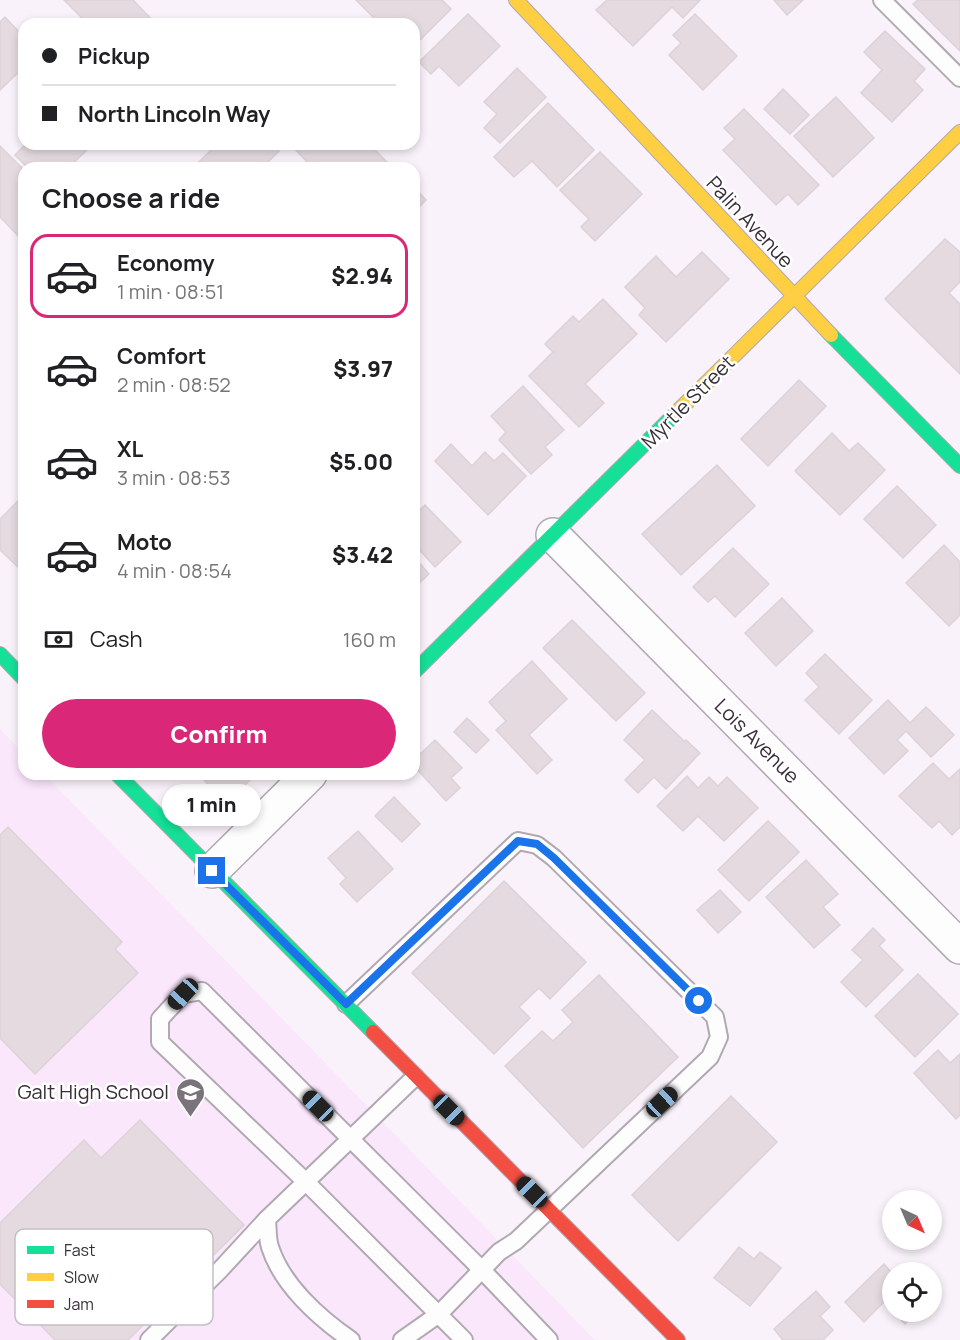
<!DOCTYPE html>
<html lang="en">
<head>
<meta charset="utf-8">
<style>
	:root { --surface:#fff; --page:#f2f2f2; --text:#202124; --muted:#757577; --line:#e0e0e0; --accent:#db2777 }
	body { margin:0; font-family:Manrope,sans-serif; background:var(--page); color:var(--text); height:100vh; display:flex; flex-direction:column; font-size:22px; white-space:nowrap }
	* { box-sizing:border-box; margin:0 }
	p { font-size:20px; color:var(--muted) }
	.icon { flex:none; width:33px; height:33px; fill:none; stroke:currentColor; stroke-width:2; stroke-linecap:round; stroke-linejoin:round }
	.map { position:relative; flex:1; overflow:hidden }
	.details { position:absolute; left:18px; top:162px; width:402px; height:618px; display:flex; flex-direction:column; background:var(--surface); border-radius:18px; box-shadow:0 3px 9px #0003 }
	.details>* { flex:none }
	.banner { position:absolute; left:18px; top:18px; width:402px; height:132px; border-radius:18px; box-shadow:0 3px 9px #0003; display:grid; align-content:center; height:132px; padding:0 24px; background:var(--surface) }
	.needle { width:39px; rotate:136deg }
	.controls { position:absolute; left:882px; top:1190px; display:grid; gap:12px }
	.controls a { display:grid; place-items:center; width:60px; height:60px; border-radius:50%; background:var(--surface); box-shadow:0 3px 9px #0003; font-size:30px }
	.end { position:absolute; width:27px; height:27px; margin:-14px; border:8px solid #1a73e8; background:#fff; box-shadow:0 0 0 3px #fff }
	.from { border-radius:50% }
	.bubble { position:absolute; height:42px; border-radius:21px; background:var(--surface); box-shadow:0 3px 9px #0003; font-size:20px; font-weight:800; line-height:42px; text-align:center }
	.car { position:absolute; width:18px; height:36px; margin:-18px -9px; border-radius:8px; box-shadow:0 0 4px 2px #0007; background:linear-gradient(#222 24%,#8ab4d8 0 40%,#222 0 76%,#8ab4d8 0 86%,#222 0) }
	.banner b { display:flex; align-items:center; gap:21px; height:57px; font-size:22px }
	.banner b+b { border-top:2px solid var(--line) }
	.banner i { width:15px; height:15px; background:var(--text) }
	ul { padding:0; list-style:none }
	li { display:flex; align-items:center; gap:18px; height:84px; margin:0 12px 9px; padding:0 12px; border:3px solid transparent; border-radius:18px }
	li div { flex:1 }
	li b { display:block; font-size:22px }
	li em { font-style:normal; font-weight:800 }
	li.selected { border-color:var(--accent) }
	li>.icon { width:54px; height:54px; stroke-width:1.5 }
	h2 { padding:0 24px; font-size:27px; line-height:72px }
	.pay { display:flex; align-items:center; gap:15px; height:66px; padding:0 24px; font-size:22px }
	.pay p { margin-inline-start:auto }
	.primary-button { display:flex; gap:12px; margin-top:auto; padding:12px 24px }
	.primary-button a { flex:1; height:69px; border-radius:36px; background:var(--accent); color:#fff; font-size:24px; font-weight:800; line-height:69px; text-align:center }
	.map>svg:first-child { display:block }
	.built { fill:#fbe7fc }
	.building { fill:#e5dae0; stroke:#dcd2d8; stroke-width:1.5 }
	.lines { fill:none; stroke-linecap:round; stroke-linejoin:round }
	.lane-casing { stroke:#b1a9b1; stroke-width:20 }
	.street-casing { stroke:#b1a9b1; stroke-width:36 }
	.fast-casing { stroke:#b1a9b1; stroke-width:16 }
	.slow-casing { stroke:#b1a9b1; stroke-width:16 }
	.jam-casing { stroke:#b1a9b1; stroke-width:16 }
	.lane { stroke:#fefdfe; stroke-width:16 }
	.street { stroke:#fefdfe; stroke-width:33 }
	.fast { stroke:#16e098; stroke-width:14 }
	.slow { stroke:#ffcf43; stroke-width:14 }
	.jam { stroke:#f24e42; stroke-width:14 }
	.route { stroke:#1a73e8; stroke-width:8 }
	.labels { text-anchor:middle; stroke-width:5; stroke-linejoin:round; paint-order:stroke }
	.street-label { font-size:20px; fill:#372e38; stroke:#fff }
	.poi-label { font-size:20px; fill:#372e38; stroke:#fff; text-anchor:end }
	.key { fill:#fff; stroke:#c3c0c3; stroke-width:1.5 }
	.key-label { font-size:16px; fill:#372e38 }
</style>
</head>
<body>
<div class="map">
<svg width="960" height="1340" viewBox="0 0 960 1340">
	<rect width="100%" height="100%" fill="#faf2fa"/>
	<!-- built -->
	<path class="built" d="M0,729L24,754V774H44L595,1340H0Z"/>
	<!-- building -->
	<g class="building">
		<path d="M64,0H133L156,24H88Z"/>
		<path d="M356,0H442L451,9L414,46V24H380Z"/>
		<path d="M607,0H700L683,18L672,7L633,46L596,10Z"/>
		<path d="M774,0H803L787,15Z"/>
		<path d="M918,0H960V51L913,4Z"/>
		<path d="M468,14L500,46L459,86L439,66L431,74L419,62Z"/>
		<path d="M695,14L737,56L703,90L669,55L681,43L673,35Z"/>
		<path d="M5,17L24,37V67L0,90V22Z"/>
		<path d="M885,31L925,69L914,81L923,90L892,122L861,93L882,70L864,52Z"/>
		<path d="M517,68L546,97L500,143L484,128L497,114L484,102Z"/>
		<path d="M783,89L809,115L790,134L764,109Z"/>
		<path d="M836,97L874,138L833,177L794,136Z"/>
		<path d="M548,103L594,150L557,187L532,161L514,177L494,157Z"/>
		<path d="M744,109L819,185L798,205L788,194L776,205L723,150L735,139L724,128Z"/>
		<path d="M26,144H87L90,147L68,168H28L15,155Z"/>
		<path d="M217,144H272L279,151L262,168H193Z"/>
		<path d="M290,144H369L389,164L390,163L396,168H313Z"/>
		<path d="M0,146L24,170V242L0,217Z"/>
		<path d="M600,152L642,194L595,241L581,227L589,219L560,190Z"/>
		<path d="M414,187L426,200L414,212Z"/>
		<path d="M945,239L960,252V282L949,293L960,304V374L885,299Z"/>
		<path d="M702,252L729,279L666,342L639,315L645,308L625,287L656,256L676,277Z"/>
		<path d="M603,299L637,334L585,384L604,403L579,427L529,376L553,352L545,344L573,316L579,322Z"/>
		<path d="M799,380L826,406L768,466L741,439Z"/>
		<path d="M523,386L564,430L545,447L552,455L531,474L499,440L506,432L491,416Z"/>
		<path d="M832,433L849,451L858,443L885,470L840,515L795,471Z"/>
		<path d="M451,444L472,466L485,452L494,461L503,453L526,476L488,515L435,461Z"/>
		<path d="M717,465L755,506L681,575L642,534Z"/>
		<path d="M897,486L936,525L903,558L864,519Z"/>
		<path d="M24,495V563L19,568L0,550V519Z"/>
		<path d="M425,505L461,542L435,567L414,544V516Z"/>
		<path d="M944,545L960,562V615L949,626L906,583Z"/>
		<path d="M733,548L769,584L735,617L715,596L708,602L693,587Z"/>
		<path d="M414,557L429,574L414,588Z"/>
		<path d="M782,598L813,631L776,666L745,633Z"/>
		<path d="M572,620L645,693L616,721L543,648Z"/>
		<path d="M825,654L872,700L839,734L805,700L819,687L806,673Z"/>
		<path d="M532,661L567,699L529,735L552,760L537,774L496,730L506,721L489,702Z"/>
		<path d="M888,700L910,723L926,707L954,735L931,757L906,731L897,740L908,751L884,774L849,738Z"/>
		<path d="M652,710L685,742L686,740L700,753L666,789L654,777L638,793L625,780L645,760L624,740Z"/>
		<path d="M467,718L489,740L476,753L454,732Z"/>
		<path d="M435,740L462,768L451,778L460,788L446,801L414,766V760Z"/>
		<path d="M933,763L949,779L960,769V827L952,835L939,821L932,828L899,796Z"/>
		<path d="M198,774H256L227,803Z"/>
		<path d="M687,776L698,788L709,777L718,786L727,777L758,808L724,841L698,816L683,831L657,806Z"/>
		<path d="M394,797L420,824L402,842L375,816Z"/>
		<path d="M768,821L799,852L749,901L718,870Z"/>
		<path d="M8,827L122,942L115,949L138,973L35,1074L0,1038V835Z"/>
		<path d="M358,831L393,869L357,902L340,884L346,878L328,858Z"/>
		<path d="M806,860L838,894L823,907L840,925L814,948L766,897Z"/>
		<path d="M504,881L586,962L550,999L539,988L519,1007L530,1018L494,1054L412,973Z"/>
		<path d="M720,890L741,912L718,933L697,910Z"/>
		<path d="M873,928L885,940L879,946L903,970L866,1007L841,982L863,960L852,950Z"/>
		<path d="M918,974L958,1014L915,1057L875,1016Z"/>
		<path d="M599,975L678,1057L583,1148L505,1066L542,1031L553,1041L573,1022L562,1010Z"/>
		<path d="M938,1050L950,1063L960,1054V1115L956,1119L914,1073Z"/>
		<path d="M731,1096L777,1142L678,1241L632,1195Z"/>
		<path d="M140,1120L244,1225L128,1340H55L0,1284V1223L84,1140L101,1158Z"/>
		<path d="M739,1247L754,1259L760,1252L781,1268L750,1306L714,1278Z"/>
		<path d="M884,1264L892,1273V1294L864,1322L845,1302Z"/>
		<path d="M816,1291L830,1307L820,1316L833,1330L823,1340H783L774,1329Z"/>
		<path d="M892,1311H918L905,1324Z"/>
	</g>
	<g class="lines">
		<defs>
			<g id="lane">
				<path d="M882,0L960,78"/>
				<path d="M346,1004L518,841L537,845L554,858L715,1017L719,1037L710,1057L516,1241L499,1252L439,1314L402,1340"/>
				<path d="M149,1340L219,1271L267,1219"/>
				<path d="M351,1340C319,1318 282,1285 270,1247C267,1238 268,1228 267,1219L415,1077"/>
				<path d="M464,1340L306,1182L160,1042V1019L183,994L202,991L482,1270L549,1340"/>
			</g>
			<g id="street">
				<path d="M553,535L960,947"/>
				<path d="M212,871L310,774"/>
			</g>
			<g id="fast">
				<path d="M831,335L960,466"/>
				<path d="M0,654L24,679"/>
				<path d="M414,672L674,415"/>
				<path d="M117,774L373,1032"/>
			</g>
			<g id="slow">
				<path d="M516,0L831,335"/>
				<path d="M674,415L960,132"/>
			</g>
			<path id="jam" d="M373,1032L678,1340"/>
		</defs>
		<!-- lane casing -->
		<use href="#lane" class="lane-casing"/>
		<!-- street casing -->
		<use href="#street" class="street-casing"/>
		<!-- fast casing -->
		<use href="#fast" class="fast-casing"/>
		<!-- slow casing -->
		<use href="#slow" class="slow-casing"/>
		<!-- jam casing -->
		<use href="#jam" class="jam-casing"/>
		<!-- lane -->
		<use href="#lane" class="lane"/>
		<!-- street -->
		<use href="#street" class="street"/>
		<!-- fast -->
		<use href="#fast" class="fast"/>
		<!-- slow -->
		<use href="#slow" class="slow"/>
		<!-- jam -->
		<use href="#jam" class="jam"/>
	</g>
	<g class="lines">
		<!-- route -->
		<path class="route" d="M212,871L346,1004L518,841L537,844L554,858L699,1001"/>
	</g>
	<!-- icons -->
	<defs>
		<symbol id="school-pin" viewBox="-11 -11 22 30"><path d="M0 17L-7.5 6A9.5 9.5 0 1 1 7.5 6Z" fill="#7b737c" stroke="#fff"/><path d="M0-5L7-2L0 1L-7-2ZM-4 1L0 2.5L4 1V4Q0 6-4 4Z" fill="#fff"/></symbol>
	</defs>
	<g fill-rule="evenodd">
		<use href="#school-pin" x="174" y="1076" width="33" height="45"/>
	</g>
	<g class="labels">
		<!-- street labels -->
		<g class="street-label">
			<text transform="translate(750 222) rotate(47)" y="7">Palin Avenue</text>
			<text transform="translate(688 402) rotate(-45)" y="7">Myrtle Street</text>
			<text transform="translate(757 741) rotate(45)" y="7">Lois Avenue</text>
		</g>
		<!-- poi labels -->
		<g class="poi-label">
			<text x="169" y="1099">Galt High School</text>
		</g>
	</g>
	<!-- legend -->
	<rect x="15" y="1229" width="198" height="96" rx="9" class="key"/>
	<rect x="27" y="1246" width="27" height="8" fill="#16e098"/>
	<rect x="27" y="1273" width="27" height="8" fill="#ffcf43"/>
	<rect x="27" y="1300" width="27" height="8" fill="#f24e42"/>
	<g class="key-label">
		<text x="64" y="1256">Fast</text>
		<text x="64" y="1283">Slow</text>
		<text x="64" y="1310">Jam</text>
	</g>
</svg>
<div class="controls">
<a><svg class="needle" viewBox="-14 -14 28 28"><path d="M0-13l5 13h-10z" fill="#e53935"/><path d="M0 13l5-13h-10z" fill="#757577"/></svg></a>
<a><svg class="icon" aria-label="locate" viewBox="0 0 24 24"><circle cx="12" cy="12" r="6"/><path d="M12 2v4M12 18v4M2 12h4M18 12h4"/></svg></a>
</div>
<i class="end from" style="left:699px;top:1001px"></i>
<i class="end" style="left:212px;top:871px"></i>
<div class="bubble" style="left:162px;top:784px;width:99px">1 min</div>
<i class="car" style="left:183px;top:994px;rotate:223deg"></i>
<i class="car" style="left:662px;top:1102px;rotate:47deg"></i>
<i class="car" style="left:318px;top:1106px;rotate:315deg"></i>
<i class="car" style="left:449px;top:1110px;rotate:135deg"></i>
<i class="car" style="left:532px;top:1192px;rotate:315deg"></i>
<div class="banner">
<b><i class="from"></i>Pickup</b>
<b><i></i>North Lincoln Way</b>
</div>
<section class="details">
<h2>Choose a ride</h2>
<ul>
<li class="selected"><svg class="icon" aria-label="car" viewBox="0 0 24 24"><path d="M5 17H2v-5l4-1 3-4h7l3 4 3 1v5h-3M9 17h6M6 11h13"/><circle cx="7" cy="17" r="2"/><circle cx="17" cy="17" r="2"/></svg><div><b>Economy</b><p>1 min · 08:51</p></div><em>$2.94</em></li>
<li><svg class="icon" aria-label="car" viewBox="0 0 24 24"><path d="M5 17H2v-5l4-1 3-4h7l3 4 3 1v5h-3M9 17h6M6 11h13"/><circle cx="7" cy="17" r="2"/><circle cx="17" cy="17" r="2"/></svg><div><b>Comfort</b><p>2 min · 08:52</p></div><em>$3.97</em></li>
<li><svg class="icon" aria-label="car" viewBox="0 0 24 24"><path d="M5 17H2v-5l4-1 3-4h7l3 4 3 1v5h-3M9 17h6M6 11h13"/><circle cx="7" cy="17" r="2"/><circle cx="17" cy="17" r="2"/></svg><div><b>XL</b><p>3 min · 08:53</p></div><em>$5.00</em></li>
<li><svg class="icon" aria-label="car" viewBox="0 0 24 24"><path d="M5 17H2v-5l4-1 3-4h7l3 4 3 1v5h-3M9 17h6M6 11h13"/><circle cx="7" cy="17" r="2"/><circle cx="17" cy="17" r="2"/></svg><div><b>Moto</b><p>4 min · 08:54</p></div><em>$3.42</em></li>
</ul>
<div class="pay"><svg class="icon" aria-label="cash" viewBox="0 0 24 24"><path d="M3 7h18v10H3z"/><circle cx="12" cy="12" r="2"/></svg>Cash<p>160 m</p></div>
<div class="primary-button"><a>Confirm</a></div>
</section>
</div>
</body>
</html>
